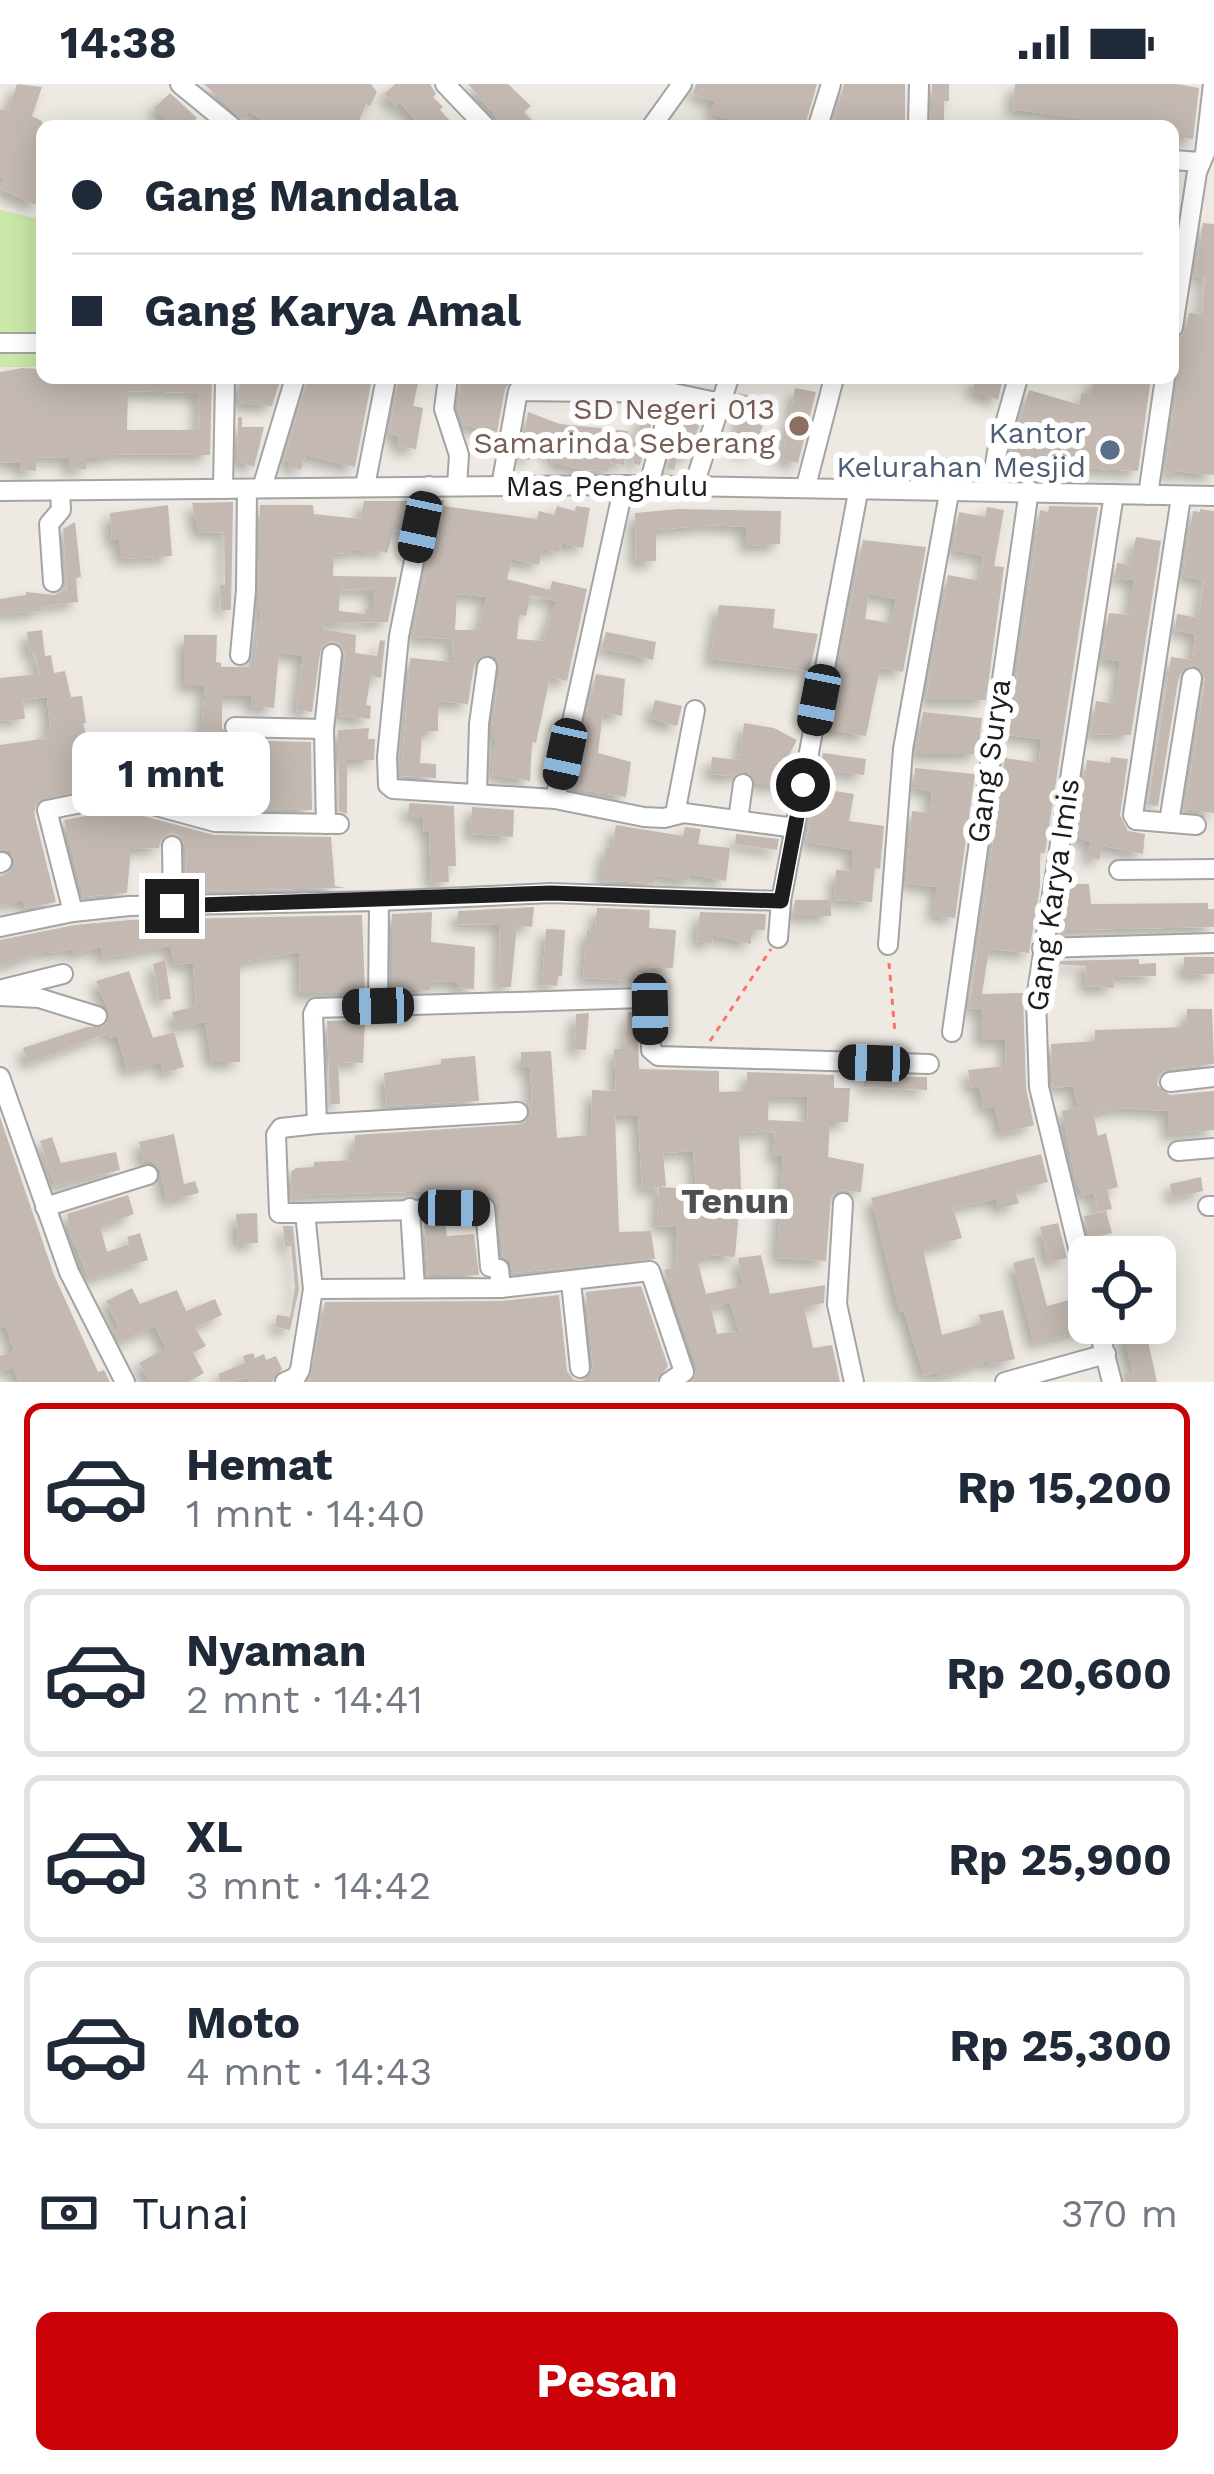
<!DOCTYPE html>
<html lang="id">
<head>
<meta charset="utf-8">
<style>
	:root { --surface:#fff; --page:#f6f6f7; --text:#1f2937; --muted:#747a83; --line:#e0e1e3; --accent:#ca0107 }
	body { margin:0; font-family:"Work Sans",sans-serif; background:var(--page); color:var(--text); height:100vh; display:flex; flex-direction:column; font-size:45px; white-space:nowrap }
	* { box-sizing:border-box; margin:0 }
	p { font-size:39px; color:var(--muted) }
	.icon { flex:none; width:66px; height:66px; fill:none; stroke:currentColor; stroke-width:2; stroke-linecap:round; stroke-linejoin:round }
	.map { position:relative; height:1298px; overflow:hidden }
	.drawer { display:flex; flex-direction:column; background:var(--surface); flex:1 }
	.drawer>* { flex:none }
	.top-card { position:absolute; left:36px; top:36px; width:1143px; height:264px; border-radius:18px; box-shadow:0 6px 30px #0003; display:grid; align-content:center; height:264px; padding:0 36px; background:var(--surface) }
	.fabs { position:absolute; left:1068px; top:1152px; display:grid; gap:24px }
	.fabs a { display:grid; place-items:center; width:108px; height:108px; border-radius:18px; background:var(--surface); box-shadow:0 6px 30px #0003; font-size:60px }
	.end { position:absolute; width:54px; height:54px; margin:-27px; border:15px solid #1d1d1d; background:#fff; box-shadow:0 0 0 6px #fff }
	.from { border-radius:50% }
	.bubble { position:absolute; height:84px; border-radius:18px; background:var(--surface); box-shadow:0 6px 30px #0003; font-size:39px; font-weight:700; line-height:84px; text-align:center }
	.car { position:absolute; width:36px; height:72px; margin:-36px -18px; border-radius:15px; box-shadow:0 0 9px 3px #0007; background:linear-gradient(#222 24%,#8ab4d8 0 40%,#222 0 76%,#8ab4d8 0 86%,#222 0) }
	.top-card b { display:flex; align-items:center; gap:42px; height:114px; font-size:45px }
	.top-card b+b { border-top:3px solid var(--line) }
	.top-card i { width:30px; height:30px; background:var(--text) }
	ul { padding:21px 0 0; list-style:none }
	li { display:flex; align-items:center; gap:36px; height:168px; margin:0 24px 18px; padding:0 12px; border:6px solid var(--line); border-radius:18px }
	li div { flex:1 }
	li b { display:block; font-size:45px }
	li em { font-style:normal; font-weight:700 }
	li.selected { border-color:var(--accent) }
	li>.icon { width:108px; height:108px; stroke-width:1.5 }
	.pay { display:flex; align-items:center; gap:30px; height:132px; padding:0 36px; font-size:45px }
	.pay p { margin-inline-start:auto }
	.primary-button { display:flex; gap:24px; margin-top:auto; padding:24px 36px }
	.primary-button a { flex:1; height:138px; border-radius:18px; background:var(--accent); color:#fff; font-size:48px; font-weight:700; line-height:138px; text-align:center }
	.status { display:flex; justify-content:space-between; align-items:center; height:84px; padding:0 60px; background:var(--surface); direction:ltr }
	.status svg { height:33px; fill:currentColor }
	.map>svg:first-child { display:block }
	.grass { fill:#cae9a8 }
	.building { fill:#c3b9b2; fill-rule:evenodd; filter:url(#shadow) }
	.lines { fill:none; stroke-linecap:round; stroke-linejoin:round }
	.minor-casing { stroke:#a4a4a4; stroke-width:22 }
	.path { stroke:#f97369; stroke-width:3; stroke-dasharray:6 6; stroke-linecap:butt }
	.minor { stroke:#fff; stroke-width:18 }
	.route { stroke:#1d1d1d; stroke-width:15 }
	.education-dot { fill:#8d6e63; stroke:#fff; stroke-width:4.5 }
	.service-dot { fill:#5c6f8a; stroke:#fff; stroke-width:4.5 }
	.labels { text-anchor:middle; stroke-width:12; stroke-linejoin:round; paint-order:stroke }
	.education-label { font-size:30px; fill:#785e54; stroke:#fff; text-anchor:end }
	.service-label { font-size:30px; fill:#4e5e75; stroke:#fff; text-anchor:end }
	.street-label { font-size:30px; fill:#1d1d1d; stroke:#fff }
	.quarter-label { font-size:36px; font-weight:bold; fill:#505050; stroke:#fff }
</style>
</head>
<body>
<div class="status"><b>14:38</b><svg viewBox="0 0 49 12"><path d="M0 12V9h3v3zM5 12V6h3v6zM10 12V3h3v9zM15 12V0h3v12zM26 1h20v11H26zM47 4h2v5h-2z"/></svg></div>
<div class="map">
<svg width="1214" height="1298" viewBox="0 0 1214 1298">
	<defs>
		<filter id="shadow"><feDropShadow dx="-7" dy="7" stdDeviation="6" flood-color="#0004"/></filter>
	</defs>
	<rect width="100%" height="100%" fill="#eeeae3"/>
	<!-- grass -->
	<path class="grass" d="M0,126L42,136V283H0Z"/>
	<!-- building -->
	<g class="building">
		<path d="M17,0L42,3L32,32L42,37V104L35,121L0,105L5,94L0,93V25L8,27Z"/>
		<path d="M204,0H371L377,8L370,22L366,20L357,42H270L249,27L243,36Z"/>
		<path d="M395,0H430L436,10L433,13L443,23L440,26L455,42H421L400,19L396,23L384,10Z"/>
		<path d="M468,0H508L531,22L524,28L538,42H504Z"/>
		<path d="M696,0H817L805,42H752L711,30L715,17L693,10Z"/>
		<path d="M844,0H905V41L876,38L877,42H833Z"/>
		<path d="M932,0H949V17H944V42H932Z"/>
		<path d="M1015,0H1176L1199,4L1193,55L1173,53L1174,42H1096V37L1012,25Z"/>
		<path d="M170,9L197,34L189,42H172L154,24Z"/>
		<path d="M1203,139L1214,140V391L1175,387V390L1165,389L1178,296V255L1186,246L1189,229L1202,230L1205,193L1195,192Z"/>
		<path d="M22,284L42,285V294H212L210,371L111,370V374H86V385L69,384V374L36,373V387L20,386V379L0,378V288ZM128,307L198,309L199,346H127Z"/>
		<path d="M240,294H281L272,322L238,319Z"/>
		<path d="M308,294H372L355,383L305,371L301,386L289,382L290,377L284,376Z"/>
		<path d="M399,294H414L418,299L413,322L423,324L416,365L397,362L399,352L389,349Z"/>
		<path d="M461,294H513L505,305L497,348L463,341L458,324Z"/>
		<path d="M975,294H1003L998,316L973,307Z"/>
		<path d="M1093,294H1151L1138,387L1061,383V387H1050V383L1026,377L1024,385L1014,382L1010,371L1029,306L1080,321L1081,309L1092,310Z"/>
		<path d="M795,304L816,308L798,379L782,376Z"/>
		<path d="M738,309L761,314L756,339L763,342L751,369L730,360L745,326L734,324Z"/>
		<path d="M648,322H656L640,381L634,380L630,367Z"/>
		<path d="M683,325L703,329L689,374L679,370L674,386L667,384Z"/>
		<path d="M528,328L560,340L628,347L624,381L610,379L609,387L582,386L551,378L554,367L532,361L529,376L520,374Z"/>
		<path d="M238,333H242V343H264L254,383L237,377Z"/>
		<path d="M440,416H444L443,422L537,435L539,427L554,431L557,422L575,427L576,422L590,424L583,464L562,459L559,469L543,464L539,481L512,475L507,495L550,506L552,497L587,505L567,597L550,593L536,659L532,658L530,697L492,691L496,654L492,653V641L500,584L496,573L488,570L474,580L468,620L438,617V647H422L420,679L436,680V694L401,692L410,574L452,578L453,555L413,553ZM457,510L487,513L479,546H455ZM531,511L556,517L543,557L517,555L519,531L526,532Z"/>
		<path d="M364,417H412L406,448L394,445L387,469L372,465L371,469L352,465L351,470L334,469L333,492L397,493L388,538L324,539L323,545L356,551L355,569L377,572L380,556L385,557L381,594L371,592L366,621L371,622L370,635L339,632L345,571L341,560L332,557L321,563L312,628L296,626L303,572L279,568L274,624L251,622V612H222V644L234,656L311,658L312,726L220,725L218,679H199L205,602H184V551H217L216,578L221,579V583H254L261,528H258L260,421H313L314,430L360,435ZM340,505L373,506V526H366V530L339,527Z"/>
		<path d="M233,418L231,526H221L220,501H225L224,448L199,449L192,419Z"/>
		<path d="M168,421L172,472L122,475L119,456H112L110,429Z"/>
		<path d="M1049,422L1098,423L1045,769H1040V803L1029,869L989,865L982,910L1023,909L1026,1004L1034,1041L1002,1050L994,1022L984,1025L979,1002L971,1004L968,986L1006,982L1005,956H981V925L969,924L1005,674L1039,679L1041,655L1008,651L1040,426L1048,428Z"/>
		<path d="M987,423L1004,426L994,482L1004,483L986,616H926L948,491L981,497L984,472L953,466L959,428L985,433Z"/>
		<path d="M678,425L781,427L780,460L746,462V443L710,441L656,446V477L636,478L635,429Z"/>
		<path d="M1200,425L1214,427V729L1185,725L1205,596L1201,584L1193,581L1179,591L1158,722L1148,721L1171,573L1192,576L1195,550L1175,546L1177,530L1199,534L1204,496L1183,492L1193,427L1200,428Z"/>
		<path d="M75,438L81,493L76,494L78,518L39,523V527L0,530V515L26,511V508L55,511L67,505L63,445Z"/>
		<path d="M1136,453L1161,457L1131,651L1091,650L1096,617L1115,620L1120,577L1102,575L1109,529L1129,531L1134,496L1115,494L1117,479L1130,481Z"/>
		<path d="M863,456L926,463L903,588L880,584L866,652L831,646L835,626L831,625ZM869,510L896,515L892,539L865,535Z"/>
		<path d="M719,521L775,525L773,544L818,550L809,587L710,575Z"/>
		<path d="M42,546L45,572L51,571L54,589L65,587L71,613L82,612L86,639H83L91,672L123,667L128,701H103L37,717L34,729L56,818L25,824L23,816L0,821V792L13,786L15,778L10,767L0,765V661L48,654L46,645H50L47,613L23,616L25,635L0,637V594L39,590L35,569L30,570L27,548Z"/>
		<path d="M606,548L656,558L653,576L602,564Z"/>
		<path d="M596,590L625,595L622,632L603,629L598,669L631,678L626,713L571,704Z"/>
		<path d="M655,616L682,622L677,642L650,634Z"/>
		<path d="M923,628L982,634L978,670H916Z"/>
		<path d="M744,639L774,644L797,656L784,681H790L788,702L756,699L746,687L732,692L710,690L712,673L739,676Z"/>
		<path d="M369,644L368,655H375L374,676H347V730L339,727L338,646Z"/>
		<path d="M149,664H165L166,684H196V719L150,706Z"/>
		<path d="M823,669L866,675L864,691L820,685Z"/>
		<path d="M1111,673L1128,675L1120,731L1128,747L1145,750L1143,770L1103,762L1099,776L1087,772L1091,757L1075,754L1087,676L1110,679Z"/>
		<path d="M915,684L975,690L955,834L933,831L937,803L906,799L912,727L930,729L932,707L914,704Z"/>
		<path d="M816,704L854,710L849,737L884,742L880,785L875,784L872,818L834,816L836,786L852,787V766L806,758Z"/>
		<path d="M409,719L454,722L456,782H448L449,798L431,799L429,748H424L423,733H408Z"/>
		<path d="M472,723L514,726L513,753L470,750Z"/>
		<path d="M107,728L132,729L214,751L331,753L335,802L346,804L186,807L185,761L179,751L171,749L161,754L159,764L131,765L127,809L83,813L64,736Z"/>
		<path d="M616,741L683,752L685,743L701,745L698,760L730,764L726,797L690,790L689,797L655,791L654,799L601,797L606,763L612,764Z"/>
		<path d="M736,750L779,755L777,766L735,760Z"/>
		<path d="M1067,800H1089L1091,820L1208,819V825H1214V843L1067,846V850H1060Z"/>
		<path d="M795,816H831V832H793Z"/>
		<path d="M534,823L532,843L517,841L511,903H499L500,841L457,840L458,827Z"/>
		<path d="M597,824L650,826L649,844L676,846L673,884L649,883L648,890L636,889L635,897L583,894L587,846L595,847Z"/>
		<path d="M432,828L431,858L475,863L474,905L457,904V898L430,897V906L392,905V830Z"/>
		<path d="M700,828L766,830L765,846H752L751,860L713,851L712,859L696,857Z"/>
		<path d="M362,831L365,909H300L299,868L240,878V978H212L205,938L176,944L172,928L196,922L193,879L175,881L170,862L103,874L101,863L74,870L72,865L49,869L48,866L0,882V856L75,841L130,836Z"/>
		<path d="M546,845L565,846L562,892H558L557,902L542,901Z"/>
		<path d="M1184,873H1214V890L1184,891Z"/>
		<path d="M1139,875V880L1156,879V892L1113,893L1114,904L1085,902L1086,882L1055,880L1056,877Z"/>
		<path d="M165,876L171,915L159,916L153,880Z"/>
		<path d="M129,887L153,954L174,948L184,983L164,989L161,978L127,987L117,951L110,954L108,949L28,979L23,964L87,943H105L110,930L96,897Z"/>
		<path d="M1187,925H1212L1214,980L1167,985L1158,992L1157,1001L1170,1011L1214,1007V1046L1168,1050V1027L1123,1024L1093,1029L1098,1052L1106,1049L1118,1103L1107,1106L1112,1125L1098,1128L1094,1109L1083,1112L1075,1094L1062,1027L1078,1023L1073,1002L1053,1004L1051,960L1095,957V946L1186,943Z"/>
		<path d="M628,928H637L639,985L719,987V1008L747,1007V988L834,991V1004H850L848,1038H830L828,1073L864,1080L861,1108L837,1106L831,1113L826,1177L777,1174L783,1072H773L775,1047L739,1049L741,1105L735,1173L709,1171V1175H697L706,1210L743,1202L738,1174L761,1171L770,1210L825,1201L824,1219L804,1223L813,1264L832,1261L840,1298H693L697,1284L664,1186L677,1183L676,1143L657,1142L659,1103L696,1105L693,1067L663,1069L666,1102L642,1105L638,1032H615L619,1148L651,1147L655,1175L513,1189L510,1177L503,1172L498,1123L490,1112H437V1107L311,1111L292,1115L291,1088L296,1084L314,1083V1078L353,1076L355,1051L524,1040L531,1028L528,1020L532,1019L530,982L521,983V968L551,967L557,1054L591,1051L592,1006L616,1007L614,965H625ZM769,1013H807L808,1038L768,1036ZM730,1218L739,1247L717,1250L711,1223Z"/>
		<path d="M589,929L586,966L574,965L576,930Z"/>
		<path d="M365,936L363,979L338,978L340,1020H330L327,937Z"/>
		<path d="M475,972L479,1017L386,1022L384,989L441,980V975Z"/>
		<path d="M864,992L927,993V1006L864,1003Z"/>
		<path d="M0,1033L54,1191L98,1288L104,1286L110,1298H19L13,1283L0,1288V1272L14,1267L6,1242L0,1244Z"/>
		<path d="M174,1050L184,1100L195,1097L199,1109L167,1117L160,1086L152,1078H144L139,1058Z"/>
		<path d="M52,1053L61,1079L116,1068L120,1086L55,1102L40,1057Z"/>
		<path d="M1041,1070L1048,1098L1015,1107L1019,1119L999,1125L996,1115L953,1124L962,1154L923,1165L942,1251L981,1240L979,1231L1003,1226L1015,1275L990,1281L989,1277L939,1293L938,1288L924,1292L904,1227L900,1228L871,1114Z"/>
		<path d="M1201,1093L1203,1107L1172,1114L1170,1100Z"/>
		<path d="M128,1111L134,1130L100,1143L107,1168L129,1160L127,1153L140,1149L148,1176L89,1195L71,1152L67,1130Z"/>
		<path d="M1106,1127L1112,1149L1090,1154L1084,1132Z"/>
		<path d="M257,1129L258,1159L238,1160L236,1130Z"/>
		<path d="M424,1139H445L447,1152L474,1150L479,1191H428Z"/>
		<path d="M1058,1139L1067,1174L1048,1178L1040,1143Z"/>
		<path d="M283,1142H293L299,1205L290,1246L275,1243L277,1231L290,1233L295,1203L291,1162L285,1163Z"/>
		<path d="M1034,1173L1047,1222L1077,1214L1089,1222L1085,1246L1034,1259L1013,1179Z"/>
		<path d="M641,1202L668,1282L656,1298H309L325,1218L501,1217L559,1211L567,1287L574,1296L583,1297L593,1284L586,1208Z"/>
		<path d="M132,1204L140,1220L177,1206L186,1227L215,1215L222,1231L195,1244L206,1262L193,1269L204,1289L188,1298H150L139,1279L166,1264L155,1242L120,1258L114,1246L119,1244L106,1217Z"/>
		<path d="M1131,1239H1144L1157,1298H1125L1124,1290L1133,1288L1123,1249L1133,1246Z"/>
		<path d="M253,1269L255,1274L264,1270L266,1276L276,1272L282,1285L272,1298H249L248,1294L221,1298L218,1290L245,1279L243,1272Z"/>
	</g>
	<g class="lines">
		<defs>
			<g id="minor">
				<path d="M180,0L231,42"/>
				<path d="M445,0L485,42"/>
				<path d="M652,42L682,0"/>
				<path d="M818,42L831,0"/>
				<path d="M918,42L919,0"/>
				<path d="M1173,76L1200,78"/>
				<path d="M1173,243L1197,88L1205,69L1213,0"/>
				<path d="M0,259H42"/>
				<path d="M448,294L444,325L459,371L457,402"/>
				<path d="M649,401L673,309"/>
				<path d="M694,401L729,294"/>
				<path d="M365,402L386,294"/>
				<path d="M429,402L399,552L387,673L388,701L393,705L555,715L624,401"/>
				<path d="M501,402L518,307L673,309L721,319"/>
				<path d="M806,402L834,294"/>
				<path d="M262,404L295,294"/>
				<path d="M223,405L225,294"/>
				<path d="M991,405L997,368L1018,294"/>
				<path d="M0,407L624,401L1214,412"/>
				<path d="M1148,411L1165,294"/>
				<path d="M1181,413L1133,731L1136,736L1196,741"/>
				<path d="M53,498L49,440L61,426L60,407"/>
				<path d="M240,571L246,506L247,405"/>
				<path d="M235,643L324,645"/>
				<path d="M477,708L479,640L487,583"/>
				<path d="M555,715L644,733L664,734L684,729L795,744"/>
				<path d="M675,730L695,626"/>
				<path d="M738,736L743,700"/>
				<path d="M1169,738L1192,594"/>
				<path d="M326,740L324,645L332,570"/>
				<path d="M172,762L173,822"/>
				<path d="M0,779L2,778"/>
				<path d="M1119,786L1214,785"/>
				<path d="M73,828L47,726L106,714L134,716L215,738L339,740"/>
				<path d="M0,843L73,828L129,822L379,817L551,809L781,817"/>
				<path d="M778,854L781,817L859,403"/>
				<path d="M888,861L903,665L950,404"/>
				<path d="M1042,864L1214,859"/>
				<path d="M3,905L63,890"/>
				<path d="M0,912L39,914L97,932"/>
				<path d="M378,922L379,817"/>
				<path d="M952,948L1029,406"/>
				<path d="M0,993L69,1188L125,1298"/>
				<path d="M1170,998L1214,993"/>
				<path d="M518,1028L317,1040L313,930L316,924L644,914L650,918L651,966L658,972L929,980"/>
				<path d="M1178,1067L1214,1064"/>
				<path d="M843,1119L837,1220L854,1298"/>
				<path d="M1208,1122H1214"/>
				<path d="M45,1123L148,1091"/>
				<path d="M410,1124L415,1204"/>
				<path d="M305,1129H279L276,1051L281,1044L317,1040"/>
				<path d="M571,1198L580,1284"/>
				<path d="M313,1205L501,1204L650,1187L684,1288L669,1298"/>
				<path d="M1089,1209L1039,1003L1036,915L1114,410"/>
				<path d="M1097,1239L1112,1298"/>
				<path d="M285,1298L296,1293L300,1286L313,1205L305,1129L485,1124L490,1183L499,1185L501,1204"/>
				<path d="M1005,1298L1106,1270"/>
			</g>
		</defs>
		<!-- minor casing -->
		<use href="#minor" class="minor-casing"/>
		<!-- path -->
		<g class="path">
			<path d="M889,879L895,949"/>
			<path d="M710,957L771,865"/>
		</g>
		<!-- minor -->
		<use href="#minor" class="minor"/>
	</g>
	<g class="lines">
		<!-- route -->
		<path class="route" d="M172,822L551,809L781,817L803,701"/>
	</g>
	<!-- markers -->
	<circle class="education-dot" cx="799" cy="342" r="12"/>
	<circle class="service-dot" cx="1110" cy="366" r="12"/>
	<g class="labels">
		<!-- education labels -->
		<g class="education-label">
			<text x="775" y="335">SD Negeri 013<tspan x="775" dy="34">Samarinda Seberang</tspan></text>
		</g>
		<!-- service labels -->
		<g class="service-label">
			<text x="1086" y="359">Kantor<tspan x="1086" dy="34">Kelurahan Mesjid</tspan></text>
		</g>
		<!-- street labels -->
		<g class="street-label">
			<text x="607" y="412">Mas Penghulu</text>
			<text transform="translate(989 677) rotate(-82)" y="10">Gang Surya</text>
			<text transform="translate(1053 811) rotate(-82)" y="10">Gang Karya Imis</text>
		</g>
		<!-- quarter labels -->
		<g class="quarter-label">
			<text x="735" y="1129">Tenun</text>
		</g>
	</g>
</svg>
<div class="fabs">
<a><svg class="icon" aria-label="locate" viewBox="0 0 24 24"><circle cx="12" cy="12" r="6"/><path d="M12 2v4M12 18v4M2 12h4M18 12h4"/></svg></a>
</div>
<i class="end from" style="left:803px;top:701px"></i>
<i class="end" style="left:172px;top:822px"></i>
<div class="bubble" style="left:72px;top:648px;width:198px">1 mnt</div>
<i class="car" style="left:420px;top:443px;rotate:192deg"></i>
<i class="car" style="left:819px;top:616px;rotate:191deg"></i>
<i class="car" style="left:565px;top:670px;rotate:192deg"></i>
<i class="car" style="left:378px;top:922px;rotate:268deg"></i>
<i class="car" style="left:650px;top:925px;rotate:179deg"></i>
<i class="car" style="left:874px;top:979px;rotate:272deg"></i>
<i class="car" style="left:454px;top:1124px;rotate:91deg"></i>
<div class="top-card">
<b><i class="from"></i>Gang Mandala</b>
<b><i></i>Gang Karya Amal</b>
</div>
</div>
<section class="drawer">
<ul>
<li class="selected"><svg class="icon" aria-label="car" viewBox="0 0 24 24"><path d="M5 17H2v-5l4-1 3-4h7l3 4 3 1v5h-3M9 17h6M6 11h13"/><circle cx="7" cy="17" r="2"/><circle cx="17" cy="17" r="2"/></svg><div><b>Hemat</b><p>1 mnt · 14:40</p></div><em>Rp 15,200</em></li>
<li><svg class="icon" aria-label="car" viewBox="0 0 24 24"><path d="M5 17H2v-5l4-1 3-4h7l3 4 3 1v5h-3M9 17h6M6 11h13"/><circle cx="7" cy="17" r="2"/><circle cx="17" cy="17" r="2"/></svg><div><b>Nyaman</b><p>2 mnt · 14:41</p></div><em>Rp 20,600</em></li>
<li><svg class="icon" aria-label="car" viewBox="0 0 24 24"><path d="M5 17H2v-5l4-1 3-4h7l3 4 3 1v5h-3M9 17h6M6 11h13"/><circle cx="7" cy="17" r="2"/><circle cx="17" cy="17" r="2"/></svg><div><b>XL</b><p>3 mnt · 14:42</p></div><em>Rp 25,900</em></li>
<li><svg class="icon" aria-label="car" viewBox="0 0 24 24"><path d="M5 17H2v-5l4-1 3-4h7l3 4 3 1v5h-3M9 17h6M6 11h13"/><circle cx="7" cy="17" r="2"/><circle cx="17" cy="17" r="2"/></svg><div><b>Moto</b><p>4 mnt · 14:43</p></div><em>Rp 25,300</em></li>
</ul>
<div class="pay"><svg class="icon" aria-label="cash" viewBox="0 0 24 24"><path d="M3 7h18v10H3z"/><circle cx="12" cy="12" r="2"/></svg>Tunai<p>370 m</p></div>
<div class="primary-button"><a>Pesan</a></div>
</section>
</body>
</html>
